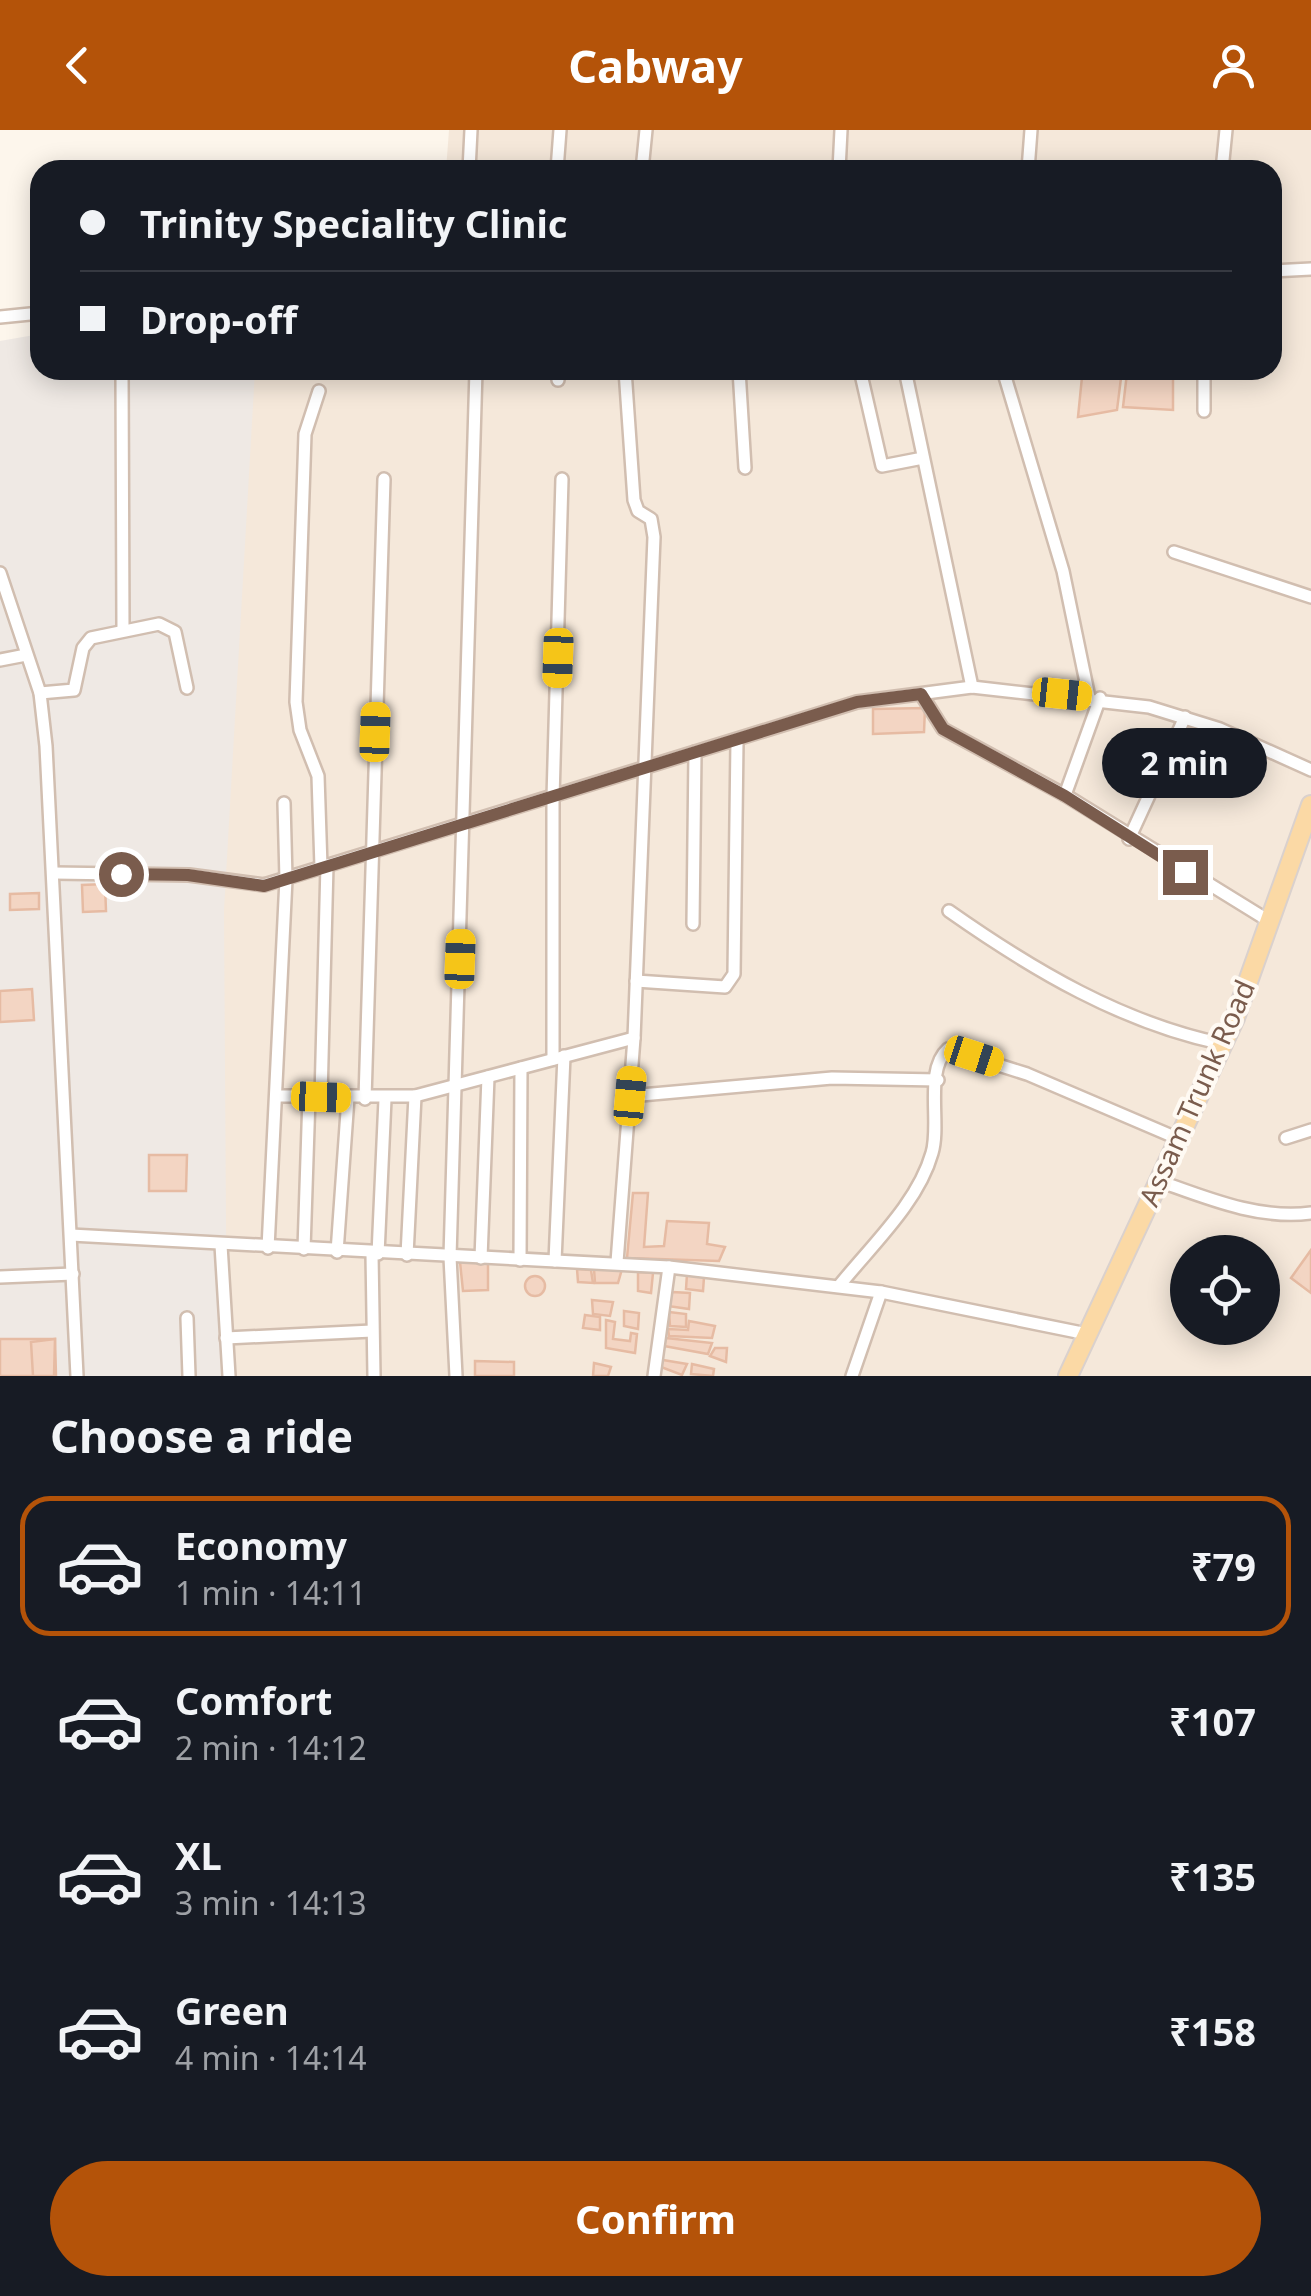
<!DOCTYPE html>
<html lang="en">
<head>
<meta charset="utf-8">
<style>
	:root { --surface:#171b24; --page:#20242c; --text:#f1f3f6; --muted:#9ea1a6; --line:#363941; --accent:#b45309 }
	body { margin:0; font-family:"Noto Sans",sans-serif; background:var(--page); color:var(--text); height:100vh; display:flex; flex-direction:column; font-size:38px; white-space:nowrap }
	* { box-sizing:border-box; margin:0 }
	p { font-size:32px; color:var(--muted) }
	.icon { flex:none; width:55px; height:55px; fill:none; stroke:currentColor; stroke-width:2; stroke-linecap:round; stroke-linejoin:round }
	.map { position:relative; height:1246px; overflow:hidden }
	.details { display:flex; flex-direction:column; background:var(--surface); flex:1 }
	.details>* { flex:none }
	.hud { position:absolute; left:30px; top:30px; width:1252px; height:220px; border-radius:30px; box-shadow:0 5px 25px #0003; display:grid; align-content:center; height:220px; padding:0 50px; background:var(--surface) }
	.fabs { position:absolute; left:1170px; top:1105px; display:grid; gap:20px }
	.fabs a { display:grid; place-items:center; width:110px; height:110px; border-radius:50%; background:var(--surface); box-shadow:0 5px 25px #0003; font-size:50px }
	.end { position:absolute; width:45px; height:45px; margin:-22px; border:12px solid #7a5c4d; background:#fff; box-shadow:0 0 0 5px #fff }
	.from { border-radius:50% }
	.bubble { position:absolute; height:70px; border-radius:35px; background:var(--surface); box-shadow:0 5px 25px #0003; font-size:32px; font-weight:700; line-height:70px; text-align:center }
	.car { position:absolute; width:30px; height:60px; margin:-30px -15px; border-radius:12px; box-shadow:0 0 8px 2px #0007; background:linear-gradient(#f5c518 24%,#345 0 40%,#f5c518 0 76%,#345 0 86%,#f5c518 0) }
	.hud b { display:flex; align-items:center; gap:35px; height:95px; font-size:38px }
	.hud b+b { border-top:2px solid var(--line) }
	.hud i { width:25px; height:25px; background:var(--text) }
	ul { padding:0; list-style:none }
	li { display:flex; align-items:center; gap:30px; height:140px; margin:0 20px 15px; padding:0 30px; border:5px solid transparent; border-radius:30px }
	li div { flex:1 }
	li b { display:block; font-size:38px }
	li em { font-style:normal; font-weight:700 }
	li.active { border-color:var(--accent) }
	li>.icon { width:90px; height:90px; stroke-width:1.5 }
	h2 { padding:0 50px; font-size:45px; line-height:120px }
	.cta { display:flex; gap:20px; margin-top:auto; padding:20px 50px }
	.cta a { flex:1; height:115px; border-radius:60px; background:var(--accent); color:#fff; font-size:40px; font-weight:700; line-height:115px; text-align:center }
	header { display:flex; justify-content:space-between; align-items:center; height:130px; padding:0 50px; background:var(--accent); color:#fff; font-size:45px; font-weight:700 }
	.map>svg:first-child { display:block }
	.residential { fill:#f5e8da; fill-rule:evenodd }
	.industrial { fill:#efe9e4 }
	.building { fill:#f3d5c3; stroke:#e6bba3; stroke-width:2.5 }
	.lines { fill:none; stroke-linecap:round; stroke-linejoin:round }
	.street-casing { stroke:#d1beb0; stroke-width:16 }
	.primary-casing { stroke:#dad1cd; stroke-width:22 }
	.street { stroke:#fff; stroke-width:11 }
	.primary { stroke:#fbd9a5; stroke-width:18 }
	.route { stroke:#7a5c4d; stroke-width:12 }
	.labels { text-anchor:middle; stroke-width:8; stroke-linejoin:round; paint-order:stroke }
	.street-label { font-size:28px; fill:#7a5c4d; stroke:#fffaf3 }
</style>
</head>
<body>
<header><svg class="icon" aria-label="back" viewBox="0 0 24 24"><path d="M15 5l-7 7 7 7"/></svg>Cabway<svg class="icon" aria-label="person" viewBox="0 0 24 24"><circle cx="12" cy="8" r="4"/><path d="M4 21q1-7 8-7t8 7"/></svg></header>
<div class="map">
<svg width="1311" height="1246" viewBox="0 0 1311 1246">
	<rect width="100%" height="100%" fill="#fdf6ec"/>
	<!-- residential -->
	<path class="residential" d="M449,0H1311V1246H0L188,240H1272V40H446ZM1188,1122H1262V1198H1188Z"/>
	<!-- industrial -->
	<path class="industrial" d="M40,204V240H255L224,780L227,1246H0V211Z"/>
	<!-- building -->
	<g class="building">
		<path d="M1127,243H1173V280L1123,277Z"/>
		<path d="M1082,247L1121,248L1117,280L1078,287Z"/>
		<path d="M925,578L924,602L873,604V579Z"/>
		<path d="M105,754L106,781L83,782L82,755Z"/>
		<path d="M39,763V779L10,780V764Z"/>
		<path d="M32,859L34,890L0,892V861Z"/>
		<path d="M149,1025H187L186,1061H149Z"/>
		<path d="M633,1063H648L644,1117L664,1116L667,1091L709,1093L707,1114L725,1117L719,1131L627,1128Z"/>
		<path d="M1311,1120V1163L1291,1148Z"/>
		<path d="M488,1131V1160L463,1161L460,1132Z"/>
		<path d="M577,1139L591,1140L593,1153L578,1152Z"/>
		<path d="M594,1139H622L618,1153H595Z"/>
		<path d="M638,1142L653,1143L651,1163L638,1161Z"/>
		<path d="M687,1144L704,1147L703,1161L686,1159Z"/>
		<circle cx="535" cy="1156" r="10"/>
		<path d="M672,1162L690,1163L689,1179L668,1176Z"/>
		<path d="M592,1170L613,1172L610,1186L593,1184Z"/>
		<path d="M624,1181L639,1183L638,1199L624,1196Z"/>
		<path d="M669,1182L686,1184V1197L670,1196Z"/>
		<path d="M585,1185L600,1187V1200L583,1198Z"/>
		<path d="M606,1190L615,1192L613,1209L630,1211L631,1203L637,1204L635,1223L606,1218Z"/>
		<path d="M689,1191L715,1196L712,1208L669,1206L668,1199L688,1200Z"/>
		<path d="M666,1208L712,1213L708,1224L664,1216Z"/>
		<path d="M0,1209H55L56,1246H0Z"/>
		<path d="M55,1209L54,1246H33L31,1212Z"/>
		<path d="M715,1218H727L726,1232L710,1226Z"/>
		<path d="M663,1230L687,1234L682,1245L661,1237Z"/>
		<path d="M475,1231L514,1232V1246H475Z"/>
		<path d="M594,1233L611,1237L608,1246H593Z"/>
		<path d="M692,1234L714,1239L713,1246L691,1244Z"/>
	</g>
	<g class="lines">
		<defs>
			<g id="street">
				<path d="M469,40L471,0"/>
				<path d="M557,40L560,0"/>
				<path d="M642,40L646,0"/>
				<path d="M839,40L841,0"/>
				<path d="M1028,40L1031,0"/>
				<path d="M1222,40L1226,0"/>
				<path d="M1272,141L1311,139"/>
				<path d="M0,187L40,183"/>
				<path d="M122,240L123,498"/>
				<path d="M558,240V250"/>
				<path d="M739,240L745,338"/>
				<path d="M860,240L882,336L923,328"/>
				<path d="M905,240L972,557"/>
				<path d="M1003,240L1063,441L1089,567"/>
				<path d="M319,261L305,304L296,572L300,600L318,646L321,737"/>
				<path d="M1204,281V240"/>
				<path d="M1174,422L1311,467"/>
				<path d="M0,443L40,563L46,616L77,1246"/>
				<path d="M0,530L26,525"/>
				<path d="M40,563L74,560L83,518L91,508L159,494L175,502L187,558"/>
				<path d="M921,564L943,599L1065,665L1269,791"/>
				<path d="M1065,665L1100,568"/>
				<path d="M1129,709L1185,587"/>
				<path d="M54,743L189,745L264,755L857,572L972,557L1149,577L1220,599L1311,640"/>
				<path d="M949,781C1033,840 1122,893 1223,914"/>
				<path d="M693,794L695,622"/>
				<path d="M636,851L725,857L734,844L737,611"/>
				<path d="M553,929V668L562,349"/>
				<path d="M276,966H415L634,908"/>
				<path d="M630,966L832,948L938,950"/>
				<path d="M321,967L327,735"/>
				<path d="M365,969L384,349"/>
				<path d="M1286,1008L1311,1000"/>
				<path d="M1159,1051C1207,1068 1259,1090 1311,1083"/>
				<path d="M71,1105L669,1137L881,1162L1087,1204"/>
				<path d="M221,1115L229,1246"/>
				<path d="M268,1118L286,749L284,673"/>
				<path d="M304,1119L309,967"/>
				<path d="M337,1122L348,968"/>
				<path d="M372,1124L374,1246"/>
				<path d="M378,1124L385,969"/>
				<path d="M407,1125L415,966"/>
				<path d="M481,1128L488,947"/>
				<path d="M520,1130L521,938"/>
				<path d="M555,1131L564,926"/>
				<path d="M617,1132L634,908L654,407L651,389L638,381L634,370L625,240"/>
				<path d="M0,1147L73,1144"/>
				<path d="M839,1156C871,1116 918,1073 932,1023C941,994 924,940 948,919L1027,944L1179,1009"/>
				<path d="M187,1188L189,1246"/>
				<path d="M226,1208L372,1201"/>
				<path d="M456,1246L450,1127L476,240"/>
				<path d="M654,1246L669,1137"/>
				<path d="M852,1246L881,1162"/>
			</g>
			<path id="primary" d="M1068,1246L1235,888L1311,675"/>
		</defs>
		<!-- street casing -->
		<use href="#street" class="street-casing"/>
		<!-- primary casing -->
		<use href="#primary" class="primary-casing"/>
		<!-- street -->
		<use href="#street" class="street"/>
		<!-- primary -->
		<use href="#primary" class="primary"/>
	</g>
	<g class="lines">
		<!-- route -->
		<path class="route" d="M121,744L188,745L264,756L857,572L921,564L943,599L1065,666L1185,742"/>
	</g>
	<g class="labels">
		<!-- street labels -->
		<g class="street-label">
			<text transform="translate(1197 963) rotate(-66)" y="10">Assam Trunk Road</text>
		</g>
	</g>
</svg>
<div class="fabs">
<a><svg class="icon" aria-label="locate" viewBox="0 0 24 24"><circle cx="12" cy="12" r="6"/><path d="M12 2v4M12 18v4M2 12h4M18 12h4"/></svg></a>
</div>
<i class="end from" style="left:121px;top:744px"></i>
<i class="end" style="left:1185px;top:742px"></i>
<div class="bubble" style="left:1102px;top:598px;width:165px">2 min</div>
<i class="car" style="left:558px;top:528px;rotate:182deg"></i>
<i class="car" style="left:1062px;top:564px;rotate:96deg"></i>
<i class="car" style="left:375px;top:602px;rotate:2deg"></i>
<i class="car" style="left:460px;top:829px;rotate:2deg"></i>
<i class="car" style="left:974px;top:926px;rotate:108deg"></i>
<i class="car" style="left:630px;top:966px;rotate:5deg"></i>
<i class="car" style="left:321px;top:967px;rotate:92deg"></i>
<div class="hud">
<b><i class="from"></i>Trinity Speciality Clinic</b>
<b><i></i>Drop-off</b>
</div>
</div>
<section class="details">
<h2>Choose a ride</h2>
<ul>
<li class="active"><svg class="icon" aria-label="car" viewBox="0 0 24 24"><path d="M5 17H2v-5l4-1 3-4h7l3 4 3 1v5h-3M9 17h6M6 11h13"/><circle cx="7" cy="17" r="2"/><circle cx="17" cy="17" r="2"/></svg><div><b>Economy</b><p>1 min · 14:11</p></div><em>₹79</em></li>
<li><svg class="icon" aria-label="car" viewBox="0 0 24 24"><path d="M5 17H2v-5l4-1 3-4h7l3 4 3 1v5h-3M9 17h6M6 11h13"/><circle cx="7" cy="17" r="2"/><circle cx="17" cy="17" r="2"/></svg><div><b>Comfort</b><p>2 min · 14:12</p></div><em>₹107</em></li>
<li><svg class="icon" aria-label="car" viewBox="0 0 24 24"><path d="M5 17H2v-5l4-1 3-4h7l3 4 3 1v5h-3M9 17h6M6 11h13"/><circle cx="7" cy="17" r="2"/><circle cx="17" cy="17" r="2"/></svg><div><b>XL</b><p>3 min · 14:13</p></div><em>₹135</em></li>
<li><svg class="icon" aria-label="car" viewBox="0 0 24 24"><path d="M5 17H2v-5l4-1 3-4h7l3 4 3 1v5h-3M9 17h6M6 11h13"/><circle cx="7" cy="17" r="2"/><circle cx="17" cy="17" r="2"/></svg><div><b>Green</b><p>4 min · 14:14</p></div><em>₹158</em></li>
</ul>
<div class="cta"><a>Confirm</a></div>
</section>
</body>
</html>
